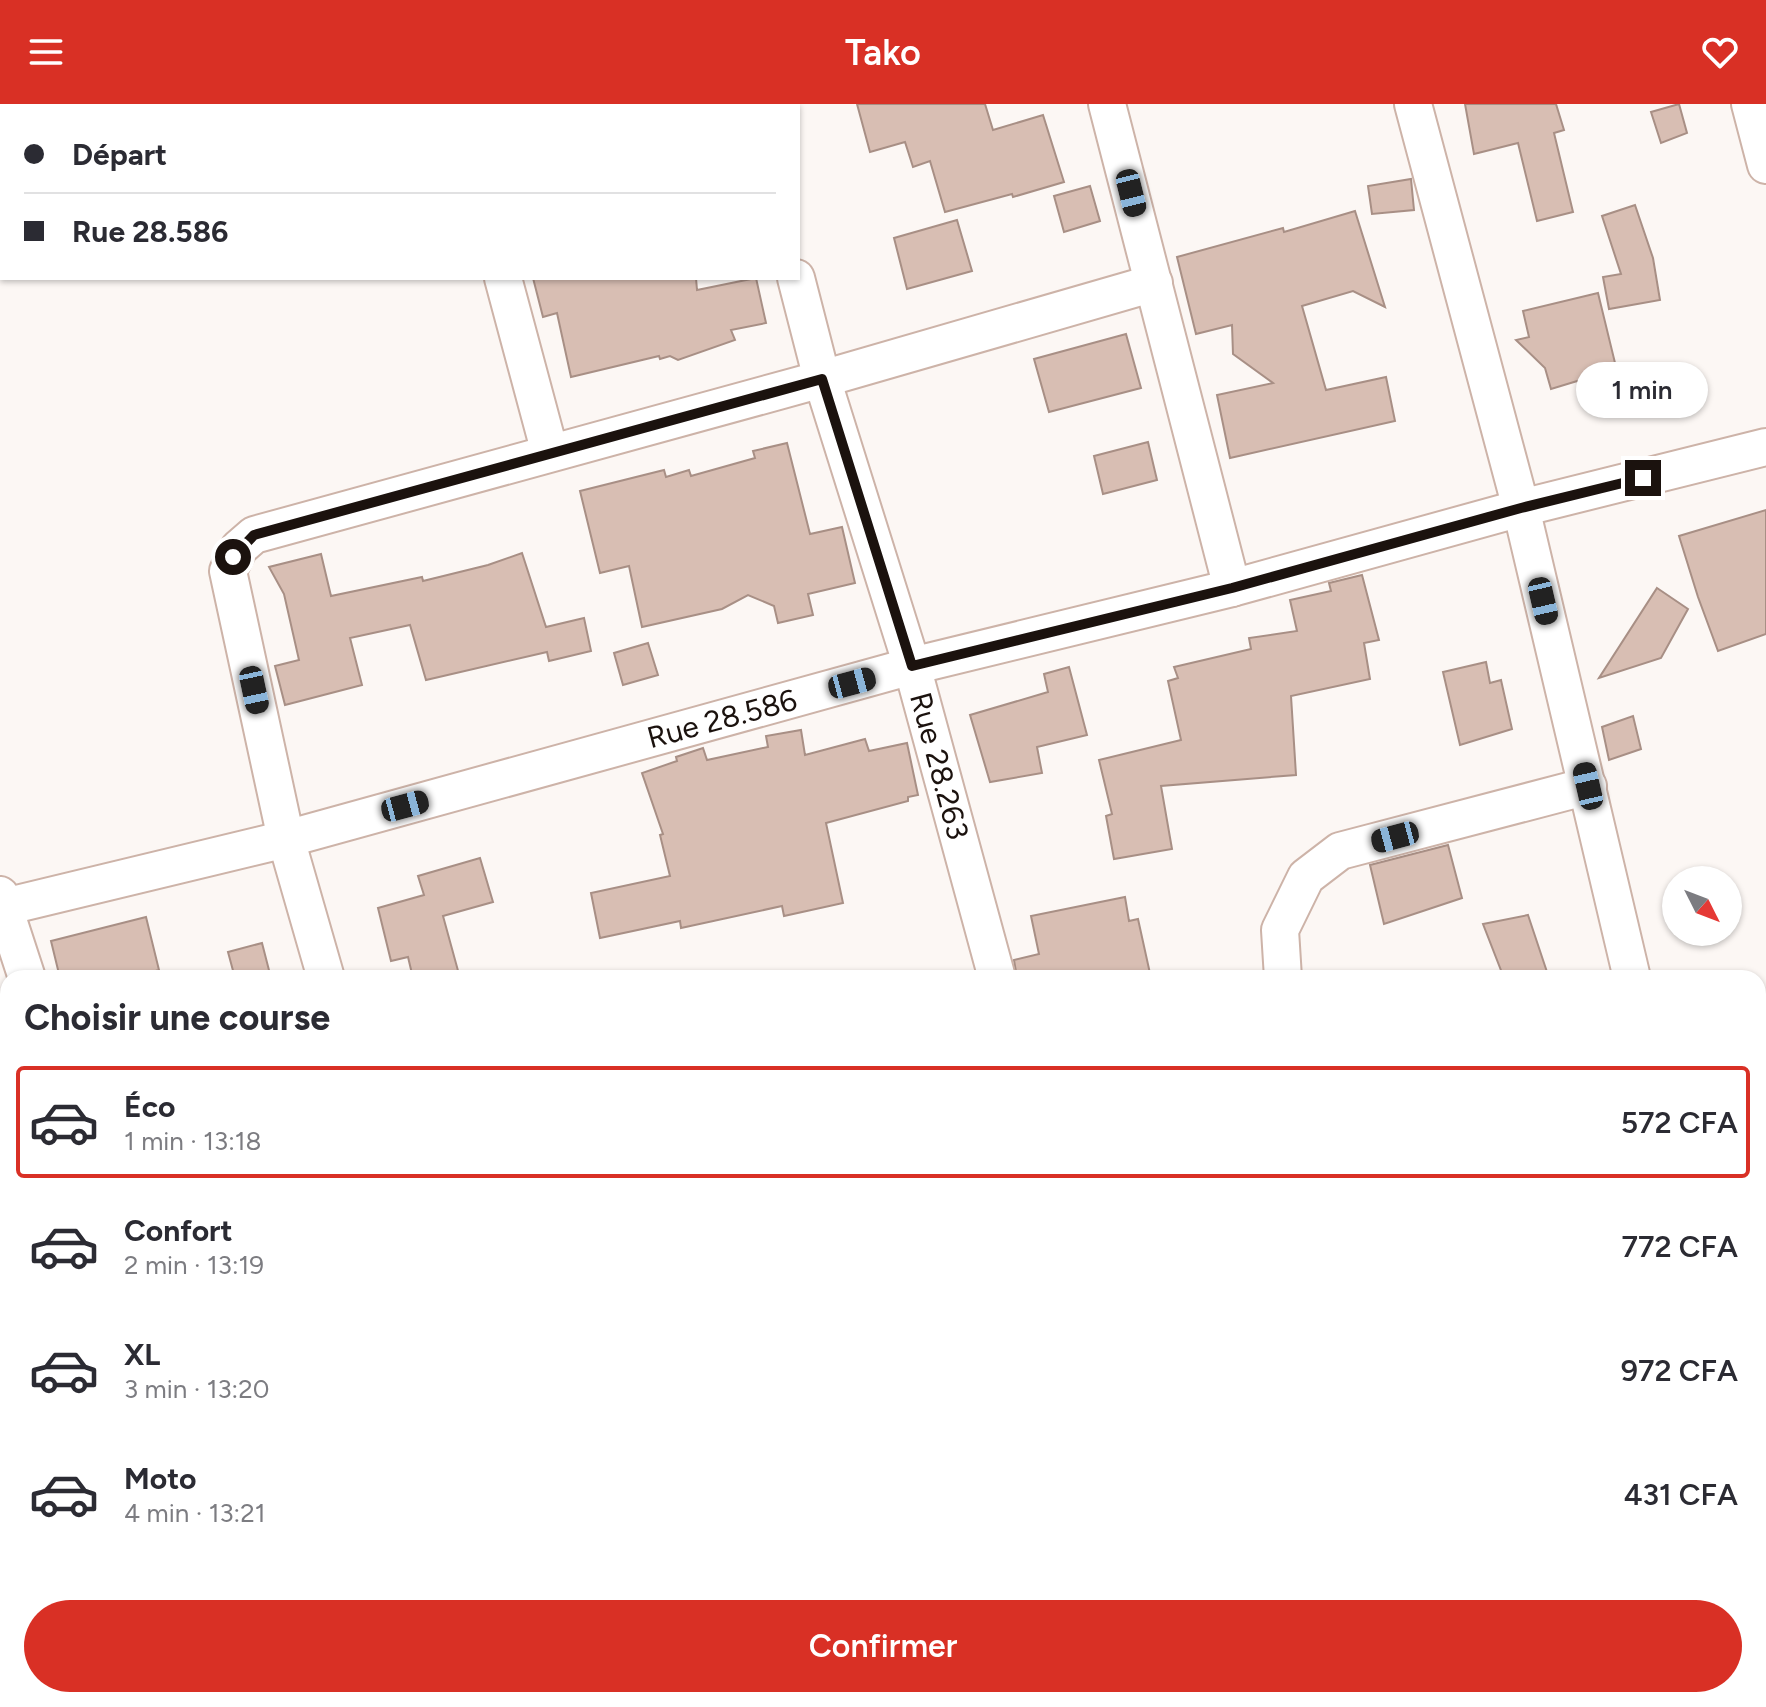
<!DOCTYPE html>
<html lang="fr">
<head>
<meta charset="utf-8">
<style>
	:root { --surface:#fff; --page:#f2f2f3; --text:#2b2b33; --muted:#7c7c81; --line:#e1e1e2; --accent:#d93025 }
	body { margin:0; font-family:Figtree,sans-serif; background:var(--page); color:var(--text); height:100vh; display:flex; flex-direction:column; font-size:30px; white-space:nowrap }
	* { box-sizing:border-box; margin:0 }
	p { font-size:26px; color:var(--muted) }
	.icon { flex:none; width:44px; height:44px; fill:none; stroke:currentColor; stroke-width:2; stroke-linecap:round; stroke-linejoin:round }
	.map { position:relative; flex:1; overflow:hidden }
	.side { position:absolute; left:0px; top:866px; width:1766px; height:738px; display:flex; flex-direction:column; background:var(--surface); border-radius:24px 24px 0 0; box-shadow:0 2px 6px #0004 }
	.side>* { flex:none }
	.guide { position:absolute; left:0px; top:0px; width:800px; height:176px; box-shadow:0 2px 6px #0004; display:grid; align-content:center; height:176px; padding:0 24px; background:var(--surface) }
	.needle { width:52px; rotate:132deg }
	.controls { position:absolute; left:1662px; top:762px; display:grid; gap:16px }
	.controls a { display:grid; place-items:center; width:80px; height:80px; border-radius:50%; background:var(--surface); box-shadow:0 2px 6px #0004; font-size:40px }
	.end { position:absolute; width:36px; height:36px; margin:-18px; border:10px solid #1b120e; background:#fff; box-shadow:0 0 0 4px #fff }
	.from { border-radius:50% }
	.bubble { position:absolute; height:56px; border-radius:28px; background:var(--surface); box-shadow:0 2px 6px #0004; font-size:26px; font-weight:600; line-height:56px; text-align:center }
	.car { position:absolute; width:24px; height:48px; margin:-24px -12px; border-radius:10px; box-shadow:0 0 6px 2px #0007; background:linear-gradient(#222 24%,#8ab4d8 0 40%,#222 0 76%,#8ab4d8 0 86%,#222 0) }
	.guide b { display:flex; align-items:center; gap:28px; height:76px; font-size:30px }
	.guide b+b { border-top:2px solid var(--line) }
	.guide i { width:20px; height:20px; background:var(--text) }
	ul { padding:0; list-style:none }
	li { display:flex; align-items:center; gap:24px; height:112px; margin:0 16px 12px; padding:0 8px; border:4px solid transparent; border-radius:8px }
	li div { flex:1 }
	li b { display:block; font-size:30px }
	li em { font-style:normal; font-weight:600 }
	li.on { border-color:var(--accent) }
	li>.icon { width:72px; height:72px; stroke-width:1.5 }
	h2 { padding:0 24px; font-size:36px; line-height:96px }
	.action { display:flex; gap:16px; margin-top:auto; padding:16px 24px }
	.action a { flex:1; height:92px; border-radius:48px; background:var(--accent); color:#fff; font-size:32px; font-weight:600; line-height:92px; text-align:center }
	header { display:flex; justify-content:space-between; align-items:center; height:104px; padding:0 24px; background:var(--accent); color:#fff; font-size:36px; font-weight:600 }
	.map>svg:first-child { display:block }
	.building { fill:#d8beb3; stroke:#a88f85; stroke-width:2 }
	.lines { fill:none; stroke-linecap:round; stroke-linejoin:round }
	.minor-casing { stroke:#cdb3a8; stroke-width:40 }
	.minor { stroke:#fff; stroke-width:36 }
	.route { stroke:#1b120e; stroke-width:10 }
	.labels { text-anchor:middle; stroke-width:6; stroke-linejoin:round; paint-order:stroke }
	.street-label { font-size:30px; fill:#1b120e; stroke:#fff }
</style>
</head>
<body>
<header><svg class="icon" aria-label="menu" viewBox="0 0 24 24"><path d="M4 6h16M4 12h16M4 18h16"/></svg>Tako<svg class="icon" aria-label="heart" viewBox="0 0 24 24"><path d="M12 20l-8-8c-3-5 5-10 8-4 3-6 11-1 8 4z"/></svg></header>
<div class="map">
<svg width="1766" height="1603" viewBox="0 0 1766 1603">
	<rect width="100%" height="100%" fill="#fcf7f4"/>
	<!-- building -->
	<g class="building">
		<path d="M857,0H985L993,26L1043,11L1064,78L1013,93L1012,90L945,108L930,57L913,63L905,38L870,48Z"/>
		<path d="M1465,0H1556L1564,26L1554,29L1573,108L1537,117L1518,39L1474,50Z"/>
		<path d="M1679,0L1687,29L1661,39L1651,8Z"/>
		<path d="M1411,75L1414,106L1372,110L1368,82Z"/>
		<path d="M1090,82L1100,117L1064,128L1054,92Z"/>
		<path d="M1635,101L1653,154L1660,196L1609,205L1603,173L1621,170L1602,112Z"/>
		<path d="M1355,107L1385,203L1353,187L1302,202L1326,286L1386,273L1395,317L1230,354L1217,291L1273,279L1233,250L1232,221L1196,230L1177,153L1283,124L1284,128Z"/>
		<path d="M957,116L972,167L907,185L894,134Z"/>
		<path d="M533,174H696L697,186L756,174L766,219L731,226L735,236L678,256L670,252L660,255L659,252L571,273L557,209L543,213Z"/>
		<path d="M1598,189L1616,263L1586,271L1587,274L1551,285L1545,264L1516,236L1529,233L1523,207Z"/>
		<path d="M1126,230L1141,284L1049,308L1034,255Z"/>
		<path d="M1148,338L1157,376L1103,390L1094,352Z"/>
		<path d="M787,339L810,430L842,423L855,479L808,490L813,511L778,519L774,502L748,491L722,505L642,523L629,462L600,469L580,387L664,366L666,373L689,366L691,372L755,354L753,347Z"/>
		<path d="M1766,406V530L1718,547L1698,493L1679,432Z"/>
		<path d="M522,449L546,523L584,514L591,547L549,557L547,548L426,576L410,521L350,534L362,581L285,601L275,562L299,556L284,490L269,463L321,450L331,492L422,473L423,477L488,461Z"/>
		<path d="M1362,471L1379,536L1364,539L1370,575L1291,592L1296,671L1161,682L1172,745L1114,755L1106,712L1112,710L1099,656L1181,636L1168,577L1178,574L1174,563L1251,545L1249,534L1297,527L1290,496L1331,487L1329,479Z"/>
		<path d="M1657,484L1688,505L1661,554L1599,574Z"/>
		<path d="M648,539L658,571L623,581L614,549Z"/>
		<path d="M1486,558L1490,579L1501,576L1512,625L1460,641L1443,568Z"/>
		<path d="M1069,563L1087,631L1037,643L1042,669L990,678L970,611L1048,588L1044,570Z"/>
		<path d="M1633,612L1641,645L1609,656L1602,623Z"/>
		<path d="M801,626L805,651L865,635L869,647L907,639L918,691L908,693V697L826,719L843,799L784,812L782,802L681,824L680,817L600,834L591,789L670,772L660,731L663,730L642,669L677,657L676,653L703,644L707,656L768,643L766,632Z"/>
		<path d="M1448,741L1462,794L1384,820L1370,761Z"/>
		<path d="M480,754L493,798L443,812L460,874H413L408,853L391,857L378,804L424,791L418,772Z"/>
		<path d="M1125,793L1129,817L1138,815L1151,874H1017L1014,856L1039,850L1031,812Z"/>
		<path d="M1528,811L1549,874H1504L1483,820Z"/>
		<path d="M146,813L159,866L130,874H60L51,837Z"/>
		<path d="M262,839L271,874H235L228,848Z"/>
	</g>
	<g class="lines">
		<defs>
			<g id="minor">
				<path d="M459,0V2"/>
				<path d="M751,0V2"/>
				<path d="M1107,0L1232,484"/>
				<path d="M1413,0L1521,404L1632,874"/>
				<path d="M1750,0L1766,61"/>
				<path d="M503,174L550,349"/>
				<path d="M796,174L822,275L912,562L997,874"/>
				<path d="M0,791L27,874"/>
				<path d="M4,803L286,735L912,562L1232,484L1521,404L1766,343"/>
				<path d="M326,874L286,735L228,467L239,444L254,431L822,275L1154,179"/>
				<path d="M1283,874L1280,826L1306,773L1340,747L1588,682"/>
				<path d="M1758,1004L1766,1002"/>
				<path d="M0,1010L8,1008"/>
				<path d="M1758,1366L1766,1394"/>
				<path d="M0,1533L8,1531"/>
				<path d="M223,1596L225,1603"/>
				<path d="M1195,1596L1197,1603"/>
				<path d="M1398,1596L1402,1603"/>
				<path d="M812,1603L843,1596"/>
			</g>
		</defs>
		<!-- minor casing -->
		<use href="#minor" class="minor-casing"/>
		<!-- minor -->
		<use href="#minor" class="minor"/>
	</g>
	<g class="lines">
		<!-- route -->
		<path class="route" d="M233,453L254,431L822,275L912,562L1232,484L1521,404L1643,374"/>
	</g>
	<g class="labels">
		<!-- street labels -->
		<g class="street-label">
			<text transform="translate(722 615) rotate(-15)" y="10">Rue 28.586</text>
			<text transform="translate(939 662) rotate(75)" y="10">Rue 28.263</text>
		</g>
	</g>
</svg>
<div class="controls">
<a><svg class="needle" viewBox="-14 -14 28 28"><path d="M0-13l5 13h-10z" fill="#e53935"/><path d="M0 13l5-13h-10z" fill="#7c7c81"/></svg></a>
</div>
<i class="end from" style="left:233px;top:453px"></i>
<i class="end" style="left:1643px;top:374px"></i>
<div class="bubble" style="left:1576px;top:258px;width:132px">1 min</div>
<i class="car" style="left:1131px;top:89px;rotate:166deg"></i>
<i class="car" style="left:1543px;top:497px;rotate:167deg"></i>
<i class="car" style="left:852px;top:579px;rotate:75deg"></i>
<i class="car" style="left:254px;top:586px;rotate:168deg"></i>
<i class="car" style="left:1588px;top:682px;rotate:347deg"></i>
<i class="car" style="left:405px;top:702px;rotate:75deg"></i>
<i class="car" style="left:1395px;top:733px;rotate:255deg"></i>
<div class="guide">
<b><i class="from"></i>Départ</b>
<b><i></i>Rue 28.586</b>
</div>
<section class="side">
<h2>Choisir une course</h2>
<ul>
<li class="on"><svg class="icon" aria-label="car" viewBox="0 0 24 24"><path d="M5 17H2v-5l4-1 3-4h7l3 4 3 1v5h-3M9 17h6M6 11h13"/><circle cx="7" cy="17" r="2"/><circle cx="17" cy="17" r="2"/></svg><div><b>Éco</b><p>1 min · 13:18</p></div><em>572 CFA</em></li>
<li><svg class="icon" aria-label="car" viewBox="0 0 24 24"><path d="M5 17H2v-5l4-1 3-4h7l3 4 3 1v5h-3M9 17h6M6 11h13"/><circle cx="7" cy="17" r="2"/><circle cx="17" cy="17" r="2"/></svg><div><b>Confort</b><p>2 min · 13:19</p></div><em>772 CFA</em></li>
<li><svg class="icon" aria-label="car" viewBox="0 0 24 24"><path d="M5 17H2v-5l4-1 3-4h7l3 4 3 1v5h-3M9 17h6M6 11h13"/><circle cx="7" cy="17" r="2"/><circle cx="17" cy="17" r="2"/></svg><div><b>XL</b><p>3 min · 13:20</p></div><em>972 CFA</em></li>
<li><svg class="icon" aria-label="car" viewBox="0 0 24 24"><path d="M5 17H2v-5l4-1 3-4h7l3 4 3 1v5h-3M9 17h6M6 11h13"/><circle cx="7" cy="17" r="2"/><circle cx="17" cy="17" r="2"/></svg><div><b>Moto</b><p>4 min · 13:21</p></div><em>431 CFA</em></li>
</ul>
<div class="action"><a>Confirmer</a></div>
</section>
</div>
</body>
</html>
